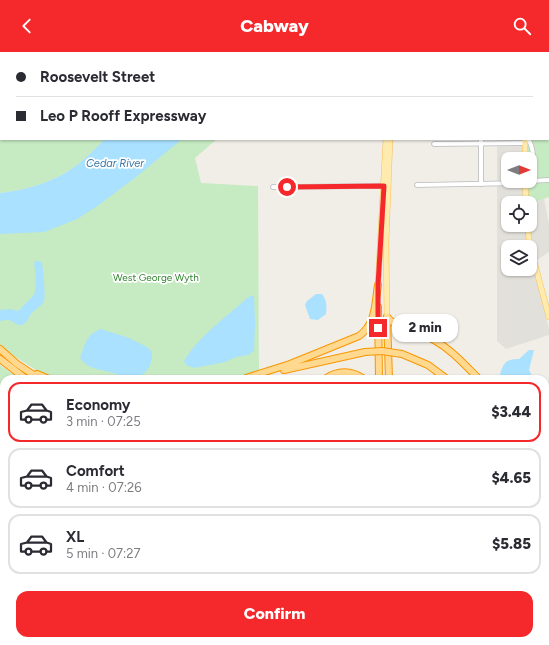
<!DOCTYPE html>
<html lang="en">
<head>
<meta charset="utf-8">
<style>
	:root { --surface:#fff; --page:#f7f7f7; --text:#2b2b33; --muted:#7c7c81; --line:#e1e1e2; --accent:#f5292b }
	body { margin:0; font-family:Figtree,sans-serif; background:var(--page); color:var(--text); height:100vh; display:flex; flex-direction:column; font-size:15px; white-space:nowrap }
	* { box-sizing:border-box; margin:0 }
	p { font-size:13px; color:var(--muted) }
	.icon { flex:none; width:22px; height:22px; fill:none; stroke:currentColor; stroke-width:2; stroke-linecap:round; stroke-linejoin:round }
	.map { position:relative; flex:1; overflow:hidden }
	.sheet { position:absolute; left:0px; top:323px; width:549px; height:270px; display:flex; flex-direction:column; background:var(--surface); border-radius:12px 12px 0 0; box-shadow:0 1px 3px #0004 }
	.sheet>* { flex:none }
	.banner { position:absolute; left:0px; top:0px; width:549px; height:88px; box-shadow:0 1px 3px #0004; display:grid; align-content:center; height:88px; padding:0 16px; background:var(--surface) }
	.needle { width:26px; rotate:90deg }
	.tools { position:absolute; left:501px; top:100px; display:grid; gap:8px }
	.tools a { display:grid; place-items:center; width:36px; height:36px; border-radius:8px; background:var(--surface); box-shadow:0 1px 3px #0004; font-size:20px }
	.end { position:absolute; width:18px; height:18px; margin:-9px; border:5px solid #f5292b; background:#fff; box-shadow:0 0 0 2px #fff }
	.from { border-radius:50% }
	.bubble { position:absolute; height:28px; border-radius:12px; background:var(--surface); box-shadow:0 1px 3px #0004; font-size:13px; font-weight:800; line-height:28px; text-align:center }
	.banner b { display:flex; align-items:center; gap:14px; height:38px; font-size:15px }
	.banner b+b { border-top:1px solid var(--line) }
	.banner i { width:10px; height:10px; background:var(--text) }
	ul { padding:7px 0 0; list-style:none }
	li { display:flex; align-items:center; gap:12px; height:60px; margin:0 8px 6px; padding:0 8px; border:2px solid var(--line); border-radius:12px }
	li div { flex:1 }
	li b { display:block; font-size:15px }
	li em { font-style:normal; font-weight:800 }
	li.selected { border-color:var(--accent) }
	li>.icon { width:36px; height:36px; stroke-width:1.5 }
	.primary-button { display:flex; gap:8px; margin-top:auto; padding:8px 16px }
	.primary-button a { flex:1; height:46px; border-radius:12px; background:var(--accent); color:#fff; font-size:16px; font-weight:800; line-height:46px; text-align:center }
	header { display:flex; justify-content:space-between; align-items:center; height:52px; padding:0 16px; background:var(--accent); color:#fff; font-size:18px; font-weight:800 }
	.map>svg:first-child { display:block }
	.industrial { fill:#e2e0db; fill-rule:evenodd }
	.green { fill:#c6eac2 }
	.water { fill:#a9e1ff }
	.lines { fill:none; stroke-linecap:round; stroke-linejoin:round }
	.minor-casing { stroke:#b7babe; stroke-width:5.5 }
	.major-casing { stroke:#fbbf56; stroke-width:6 }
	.highway-casing { stroke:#f89600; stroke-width:8 }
	.minor { stroke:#fff; stroke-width:4 }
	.major { stroke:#ffebae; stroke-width:5 }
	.highway { stroke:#ffd990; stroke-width:6 }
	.highway-bridge-casing { stroke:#f89600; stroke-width:8; stroke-linecap:butt }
	.highway-bridge { stroke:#ffd990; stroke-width:6 }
	.route { stroke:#f5292b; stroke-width:5 }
	.labels { text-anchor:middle; stroke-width:3.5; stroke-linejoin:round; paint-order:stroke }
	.park-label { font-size:10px; fill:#32862f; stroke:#fff }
	.water-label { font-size:11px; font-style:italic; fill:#3877a7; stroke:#fff }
</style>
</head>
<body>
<header><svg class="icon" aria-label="back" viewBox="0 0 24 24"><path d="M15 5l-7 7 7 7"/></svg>Cabway<svg class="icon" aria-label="search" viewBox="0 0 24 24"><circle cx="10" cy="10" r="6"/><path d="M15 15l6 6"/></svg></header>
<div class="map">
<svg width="549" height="593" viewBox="0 0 549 593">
	<rect width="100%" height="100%" fill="#f1eee7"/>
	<!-- industrial -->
	<g class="industrial">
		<path d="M497,87L528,88V107H508V129H528V151H508V173H530V152L544,147L549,172V200L533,211L549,278V283L506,297L497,289ZM508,195H530V217H508Z"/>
		<path d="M545,504H549V590H539V589H545Z"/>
	</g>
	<!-- green -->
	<g class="green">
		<path d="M0,0H181V1H1V87H105C94,98 78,114 65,121C46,132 22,139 0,141Z"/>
		<path d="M180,87H217L195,106L201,131L258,134L259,322L241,327H50L0,295V175Z"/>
		<path d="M528,88H549V145L530,152V151H528V129H530V107H528Z"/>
		<path d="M0,313L19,327H4V589H374L375,593H0Z"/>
	</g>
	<!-- water -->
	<g class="water">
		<path d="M105,87H182L136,125L96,155L77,167L44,180L0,182V141C21,139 46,132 65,121C79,113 93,99 105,87Z"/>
		<path d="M36,209H39L42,211C43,218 46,244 44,249C41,255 35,257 31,262C28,266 27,272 21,273C17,274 13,269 9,268C7,268 3,268 0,269V258L10,257L18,259L34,243L35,239L36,224L34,211Z"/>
		<path d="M316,242H322C327,249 327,254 326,262L318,268L310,267L305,253L307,249Z"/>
		<path d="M254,243L255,272L254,299L248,303L236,305L225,310L194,316L186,313L184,309C200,283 224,267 246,247L251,244Z"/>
		<path d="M101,277L129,286L147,295L152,300C152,320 142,328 122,324C118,323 114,321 110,320C98,317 88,317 80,306C85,293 86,282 101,277Z"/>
		<path d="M529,298H534L529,318L534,327H504L500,322C504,310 506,307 519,307Z"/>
		<path d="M0,341L4,343V435L2,431H0Z"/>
		<path d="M545,344L549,349V385L545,380Z"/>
		<path d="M549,452V482L545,487V462Z"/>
		<path d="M4,478V589H69L67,593H0V483Z"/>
		<path d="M454,589H507L506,593H452Z"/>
	</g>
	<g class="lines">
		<defs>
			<g id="minor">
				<path d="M481,0V1"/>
				<path d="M548,10H549"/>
				<path d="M528,87C535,97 534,116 531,128"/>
				<path d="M434,92L525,91"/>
				<path d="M530,129L549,128"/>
				<path d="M481,132V87"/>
				<path d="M417,133L525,131L529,129"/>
				<path d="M273,135L384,134"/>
				<path d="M548,508H549"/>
				<path d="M340,589L341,593"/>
				<path d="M242,593L243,589"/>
			</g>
			<g id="major">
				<path d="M526,0V1"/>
				<path d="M390,1V0"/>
				<path d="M393,1V0"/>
				<path d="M525,107V87"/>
				<path d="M525,129L526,151"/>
				<path d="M527,173L530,194L549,265"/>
				<path d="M378,233L386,87"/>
				<path d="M387,265L386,191L390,87"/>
			</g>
			<g id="highway">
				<path d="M378,255L379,327"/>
				<path d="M387,265C397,277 420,280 434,288C452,298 465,313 479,327"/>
				<path d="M387,265L389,327"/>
				<path d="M0,297L17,312L40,327"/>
				<path d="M402,302L428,313L447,327"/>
				<path d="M0,307L26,327"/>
				<path d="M284,318L365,300"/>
				<path d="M37,322L49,327"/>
				<path d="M246,326L290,312L359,284C376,272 375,252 378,233"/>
				<path d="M325,327C337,318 352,318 364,327"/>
				<path d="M545,395L549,397"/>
				<path d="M545,418L549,419"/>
				<path d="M545,423L549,424"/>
				<path d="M545,436L549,435"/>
				<path d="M376,589L377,593"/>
				<path d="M387,589V593"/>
				<path d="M396,589L397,593"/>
				<path d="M402,593L403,589"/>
			</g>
		</defs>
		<!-- minor casing -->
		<use href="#minor" class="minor-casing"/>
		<!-- major casing -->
		<use href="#major" class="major-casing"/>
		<!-- highway casing -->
		<use href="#highway" class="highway-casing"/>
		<!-- minor -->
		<use href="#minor" class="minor"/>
		<!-- major -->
		<use href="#major" class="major"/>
		<!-- highway -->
		<use href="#highway" class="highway"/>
		<defs>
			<path id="highway-bridge" d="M365,300L382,299L402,302"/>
		</defs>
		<!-- highway-bridge casing -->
		<use href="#highway-bridge" class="highway-bridge-casing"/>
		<!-- highway-bridge -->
		<use href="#highway-bridge" class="highway-bridge"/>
	</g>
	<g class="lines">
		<!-- route -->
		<path class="route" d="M287,135L384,134L378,233V276"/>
	</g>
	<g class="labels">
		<!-- park labels -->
		<g class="park-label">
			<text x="156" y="229">West George Wyth</text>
		</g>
		<!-- water labels -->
		<g class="water-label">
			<text x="115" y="115">Cedar River</text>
		</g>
	</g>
</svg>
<div class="tools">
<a><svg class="needle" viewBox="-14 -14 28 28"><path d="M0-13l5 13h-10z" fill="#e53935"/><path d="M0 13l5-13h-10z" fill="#7c7c81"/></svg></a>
<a><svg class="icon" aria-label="locate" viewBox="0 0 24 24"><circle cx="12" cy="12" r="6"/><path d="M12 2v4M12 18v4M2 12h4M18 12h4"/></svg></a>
<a><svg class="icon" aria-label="layers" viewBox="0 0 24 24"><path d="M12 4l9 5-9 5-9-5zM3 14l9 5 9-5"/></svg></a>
</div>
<i class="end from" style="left:287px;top:135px"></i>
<i class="end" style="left:378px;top:276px"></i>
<div class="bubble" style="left:392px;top:262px;width:66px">2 min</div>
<div class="banner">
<b><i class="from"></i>Roosevelt Street</b>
<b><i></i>Leo P Rooff Expressway</b>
</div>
<section class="sheet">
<ul>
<li class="selected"><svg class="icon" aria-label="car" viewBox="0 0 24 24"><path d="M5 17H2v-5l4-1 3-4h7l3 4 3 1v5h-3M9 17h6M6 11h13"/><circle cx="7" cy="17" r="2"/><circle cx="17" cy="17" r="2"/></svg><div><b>Economy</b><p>3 min · 07:25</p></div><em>$3.44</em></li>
<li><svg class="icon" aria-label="car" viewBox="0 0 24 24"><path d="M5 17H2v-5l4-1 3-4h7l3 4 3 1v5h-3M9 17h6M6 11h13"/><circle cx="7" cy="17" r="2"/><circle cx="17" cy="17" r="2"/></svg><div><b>Comfort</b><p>4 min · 07:26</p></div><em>$4.65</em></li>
<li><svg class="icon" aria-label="car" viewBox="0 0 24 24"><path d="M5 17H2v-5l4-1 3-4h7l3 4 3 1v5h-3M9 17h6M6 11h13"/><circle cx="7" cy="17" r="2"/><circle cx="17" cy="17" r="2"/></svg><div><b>XL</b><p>5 min · 07:27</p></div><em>$5.85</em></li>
</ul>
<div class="primary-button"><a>Confirm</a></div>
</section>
</div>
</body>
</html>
